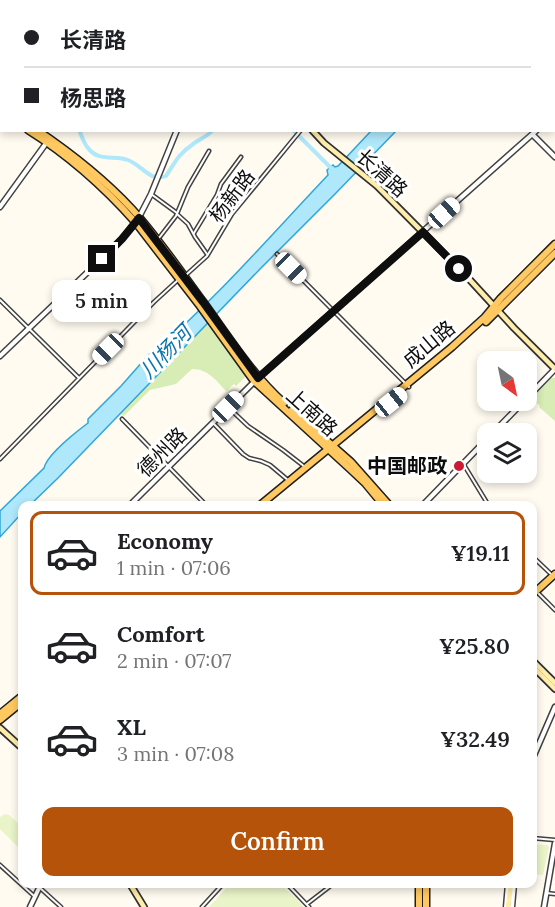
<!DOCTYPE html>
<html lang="en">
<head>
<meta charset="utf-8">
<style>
	:root { --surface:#fff; --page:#f6f6f6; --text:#202124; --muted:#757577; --line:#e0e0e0; --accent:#b45309 }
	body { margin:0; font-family:Lora,"Noto Sans SC",serif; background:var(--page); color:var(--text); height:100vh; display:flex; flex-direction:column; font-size:22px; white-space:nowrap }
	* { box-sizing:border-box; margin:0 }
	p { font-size:20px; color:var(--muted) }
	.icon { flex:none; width:33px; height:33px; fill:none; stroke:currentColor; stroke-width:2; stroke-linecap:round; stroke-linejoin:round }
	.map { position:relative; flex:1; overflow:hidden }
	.details { position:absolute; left:18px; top:501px; width:519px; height:387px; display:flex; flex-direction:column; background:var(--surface); border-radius:12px; box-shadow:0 3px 9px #0003 }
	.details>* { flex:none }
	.banner { position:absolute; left:0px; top:0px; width:555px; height:132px; box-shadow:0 3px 9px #0003; display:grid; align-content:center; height:132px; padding:0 24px; background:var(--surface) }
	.needle { width:39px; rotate:147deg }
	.controls { position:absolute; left:477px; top:351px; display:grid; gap:12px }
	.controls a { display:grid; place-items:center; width:60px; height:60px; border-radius:12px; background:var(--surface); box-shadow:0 3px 9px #0003; font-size:30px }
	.end { position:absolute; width:27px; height:27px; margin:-14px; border:8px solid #0e0e0e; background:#fff; box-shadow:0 0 0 3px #fff }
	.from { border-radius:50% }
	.bubble { position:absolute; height:42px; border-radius:12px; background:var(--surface); box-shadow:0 3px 9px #0003; font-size:20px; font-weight:600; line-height:42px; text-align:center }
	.car { position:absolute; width:18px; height:36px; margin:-18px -9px; border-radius:8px; box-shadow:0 0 4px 2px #0007; background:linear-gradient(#fff 24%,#345 0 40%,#fff 0 76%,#345 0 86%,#fff 0) }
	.banner b { display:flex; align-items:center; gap:21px; height:57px; font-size:22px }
	.banner b+b { border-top:2px solid var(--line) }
	.banner i { width:15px; height:15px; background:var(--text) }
	ul { padding:10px 0 0; list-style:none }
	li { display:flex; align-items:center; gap:18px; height:84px; margin:0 12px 9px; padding:0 12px; border:3px solid transparent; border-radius:12px }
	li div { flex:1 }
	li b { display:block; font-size:22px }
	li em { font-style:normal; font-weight:600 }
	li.current { border-color:var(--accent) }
	li>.icon { width:54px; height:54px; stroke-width:1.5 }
	.action { display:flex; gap:12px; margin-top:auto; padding:12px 24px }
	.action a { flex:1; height:69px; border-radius:12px; background:var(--accent); color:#fff; font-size:24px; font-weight:600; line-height:69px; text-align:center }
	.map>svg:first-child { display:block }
	.green { fill:#d8edb5 }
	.pitch { fill:#e9f4c8 }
	.water { fill:#afe7fb; stroke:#30a6d9; stroke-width:1.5 }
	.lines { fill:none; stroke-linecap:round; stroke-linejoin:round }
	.river { stroke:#afe7fb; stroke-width:4 }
	.minor-casing { stroke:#414141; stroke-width:5 }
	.tertiary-casing { stroke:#414141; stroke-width:7 }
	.secondary-casing { stroke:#303030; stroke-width:8 }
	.primary-casing { stroke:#1f1f1f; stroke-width:9 }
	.minor { stroke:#fff; stroke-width:2 }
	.tertiary { stroke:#fff; stroke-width:4 }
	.secondary { stroke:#ffedab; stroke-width:4.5 }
	.primary { stroke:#ffc860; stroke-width:6 }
	.route { stroke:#0e0e0e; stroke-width:8 }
	.poi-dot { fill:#cb1a34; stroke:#fff; stroke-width:2 }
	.labels { text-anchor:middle; stroke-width:6; stroke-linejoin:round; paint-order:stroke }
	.street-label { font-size:20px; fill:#0e0e0e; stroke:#fff }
	.poi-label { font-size:20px; font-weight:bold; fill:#0e0e0e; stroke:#fff; text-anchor:end }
	.water-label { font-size:21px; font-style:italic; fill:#0c76ac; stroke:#fff }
</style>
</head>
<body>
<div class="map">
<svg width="555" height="907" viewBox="0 0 555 907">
	<rect width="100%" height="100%" fill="#fffbf0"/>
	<!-- green -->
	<g class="green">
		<path d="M207,324L246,376L236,386L234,384L226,391C216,380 208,369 192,369L176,384L150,390L124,416L120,413Z"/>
		<path d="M550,378H555V421L539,407L540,406L532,399L535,396L534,394Z"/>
	</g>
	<!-- pitch -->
	<g class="pitch">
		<path d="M5,814L9,815L22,827V851L0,829V817Z"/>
		<path d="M533,844L547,845L549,847L543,875L533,874Z"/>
		<path d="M230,884H280L297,899L304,907H209Z"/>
	</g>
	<!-- water -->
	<path class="water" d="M371,131H396L335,194L261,268L58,478L30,505L22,506V513L0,537V511L44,468C47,455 76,432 88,423V419L121,386L152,351L156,350C218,297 272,234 328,175L327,170L333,165L335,167L338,166Z"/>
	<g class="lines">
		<!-- river -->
		<g class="river">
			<path d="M288,2L289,0"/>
			<path d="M0,36H2"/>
			<path d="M79,130C82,136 84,144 88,148C98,162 115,155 128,160C143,166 150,182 166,176C174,164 179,153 192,145C199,139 207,137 213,130"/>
			<path d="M293,130L333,170"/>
		</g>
		<defs>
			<g id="minor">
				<path d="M394,0L396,2"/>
				<path d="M145,2L146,0"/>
				<path d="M366,2L367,0"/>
				<path d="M151,194L177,213"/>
				<path d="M177,214L188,224L195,237L207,254"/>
				<path d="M194,233L217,195L221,184L241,157"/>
				<path d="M159,238L176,216L188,187L209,151"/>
				<path d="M277,254L409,387"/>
				<path d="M186,275L207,256L232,214L301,130"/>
				<path d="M0,300L79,378"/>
				<path d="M229,408L248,426L283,450L305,467"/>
				<path d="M122,419L207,506"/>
				<path d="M214,424L243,454L249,458L261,461L270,465L289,481"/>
				<path d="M0,459L154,302L178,280"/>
				<path d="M464,465L489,506"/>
				<path d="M532,556L553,576"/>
				<path d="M539,594L555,610"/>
				<path d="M532,838L555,840"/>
				<path d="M0,865L34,896"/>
				<path d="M287,884L309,907"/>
				<path d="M39,887L61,907"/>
				<path d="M546,893L555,894"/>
				<path d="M307,904L333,884"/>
				<path d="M202,907L223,884"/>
			</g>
			<g id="tertiary">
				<path d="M35,0L37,2"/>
				<path d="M30,2L31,0"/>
				<path d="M246,2V0"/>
				<path d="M0,49L2,46"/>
				<path d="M554,110L555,108"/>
				<path d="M533,135L555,157"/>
				<path d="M0,207L47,142"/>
				<path d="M0,356L115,246L136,223L151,194L177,130"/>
				<path d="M526,399L555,369"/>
				<path d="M492,434L525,400"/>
				<path d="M129,506L258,378L537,130"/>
				<path d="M422,506L488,438"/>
				<path d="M532,760L555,707"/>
				<path d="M30,907L41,884"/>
				<path d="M506,907L508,884"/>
				<path d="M512,907L514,884"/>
				<path d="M544,907L555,843"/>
			</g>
			<g id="secondary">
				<path d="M229,0L230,2"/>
				<path d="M312,130L324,143L377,186L470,280L514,328L555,369"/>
				<path d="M532,660L555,683"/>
				<path d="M532,666L555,689"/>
				<path d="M0,728L22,748"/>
				<path d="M130,884L144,907"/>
				<path d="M508,907L511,884"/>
			</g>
			<g id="primary">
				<path d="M554,0H555"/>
				<path d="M0,112H2"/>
				<path d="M0,117L2,118"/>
				<path d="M28,130C68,155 105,188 136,223L200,306L254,381L349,468L365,483L384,506"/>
				<path d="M37,130C71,153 104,179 132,209C158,238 181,272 204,303C230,339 251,373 284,403"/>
				<path d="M486,322L555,253"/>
				<path d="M292,410L351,462L390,506"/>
				<path d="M259,506L452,347L485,317L501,298L555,244"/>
				<path d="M532,595L555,574"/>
				<path d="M0,714L22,696"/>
				<path d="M0,720L22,702"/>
				<path d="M426,884V907"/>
				<path d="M419,907V884"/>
			</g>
		</defs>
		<!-- minor casing -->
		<use href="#minor" class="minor-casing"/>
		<!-- tertiary casing -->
		<use href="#tertiary" class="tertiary-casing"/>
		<!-- secondary casing -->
		<use href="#secondary" class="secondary-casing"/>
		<!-- primary casing -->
		<use href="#primary" class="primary-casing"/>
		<!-- minor -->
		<use href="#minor" class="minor"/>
		<!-- tertiary -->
		<use href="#tertiary" class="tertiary"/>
		<!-- secondary -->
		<use href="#secondary" class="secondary"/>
		<!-- primary -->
		<use href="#primary" class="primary"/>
	</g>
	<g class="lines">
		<!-- route -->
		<path class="route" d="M102,259L122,239L139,218L203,302L258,378L423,232L459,269"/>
	</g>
	<!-- markers -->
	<circle class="poi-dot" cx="459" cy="466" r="6"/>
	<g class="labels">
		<!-- street labels -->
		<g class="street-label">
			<text transform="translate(382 173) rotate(42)" y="7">长清路</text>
			<text transform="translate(232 196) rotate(-53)" y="7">杨新路</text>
			<text transform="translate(429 344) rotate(-40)" y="7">成山路</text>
			<text transform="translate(312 412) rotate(42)" y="7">上南路</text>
			<text transform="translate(162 452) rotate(-45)" y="7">德州路</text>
		</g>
		<!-- poi labels -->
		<g class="poi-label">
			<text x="447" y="473">中国邮政</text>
		</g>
		<!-- water labels -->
		<g class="water-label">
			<text transform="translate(166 352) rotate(-46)" y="7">川杨河</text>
		</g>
	</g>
</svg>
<div class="controls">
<a><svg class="needle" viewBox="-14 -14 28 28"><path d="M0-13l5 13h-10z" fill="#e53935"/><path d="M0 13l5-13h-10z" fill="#757577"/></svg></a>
<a><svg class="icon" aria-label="layers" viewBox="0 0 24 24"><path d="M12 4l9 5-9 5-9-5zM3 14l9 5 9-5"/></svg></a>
</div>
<i class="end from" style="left:459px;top:269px"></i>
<i class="end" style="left:102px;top:259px"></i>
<div class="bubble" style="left:52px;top:280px;width:99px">5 min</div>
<i class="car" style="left:444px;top:213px;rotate:48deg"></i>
<i class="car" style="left:291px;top:268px;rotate:135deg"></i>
<i class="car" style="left:108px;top:349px;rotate:225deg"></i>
<i class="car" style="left:391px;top:402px;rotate:51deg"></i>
<i class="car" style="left:228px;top:407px;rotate:45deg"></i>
<div class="banner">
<b><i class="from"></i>长清路</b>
<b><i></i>杨思路</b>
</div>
<section class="details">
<ul>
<li class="current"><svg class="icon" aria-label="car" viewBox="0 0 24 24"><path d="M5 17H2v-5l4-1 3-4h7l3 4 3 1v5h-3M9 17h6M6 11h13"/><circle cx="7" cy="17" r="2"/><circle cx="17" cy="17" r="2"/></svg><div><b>Economy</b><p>1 min · 07:06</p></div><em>¥19.11</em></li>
<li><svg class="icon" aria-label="car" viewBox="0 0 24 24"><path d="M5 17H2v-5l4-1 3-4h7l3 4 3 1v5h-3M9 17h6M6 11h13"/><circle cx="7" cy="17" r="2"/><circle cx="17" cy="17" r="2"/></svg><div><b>Comfort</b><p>2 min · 07:07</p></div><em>¥25.80</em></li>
<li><svg class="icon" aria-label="car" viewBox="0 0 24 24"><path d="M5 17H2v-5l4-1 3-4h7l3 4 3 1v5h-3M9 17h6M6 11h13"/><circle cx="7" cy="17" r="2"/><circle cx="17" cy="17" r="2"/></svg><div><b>XL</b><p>3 min · 07:08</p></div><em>¥32.49</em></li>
</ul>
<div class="action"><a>Confirm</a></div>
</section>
</div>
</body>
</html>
